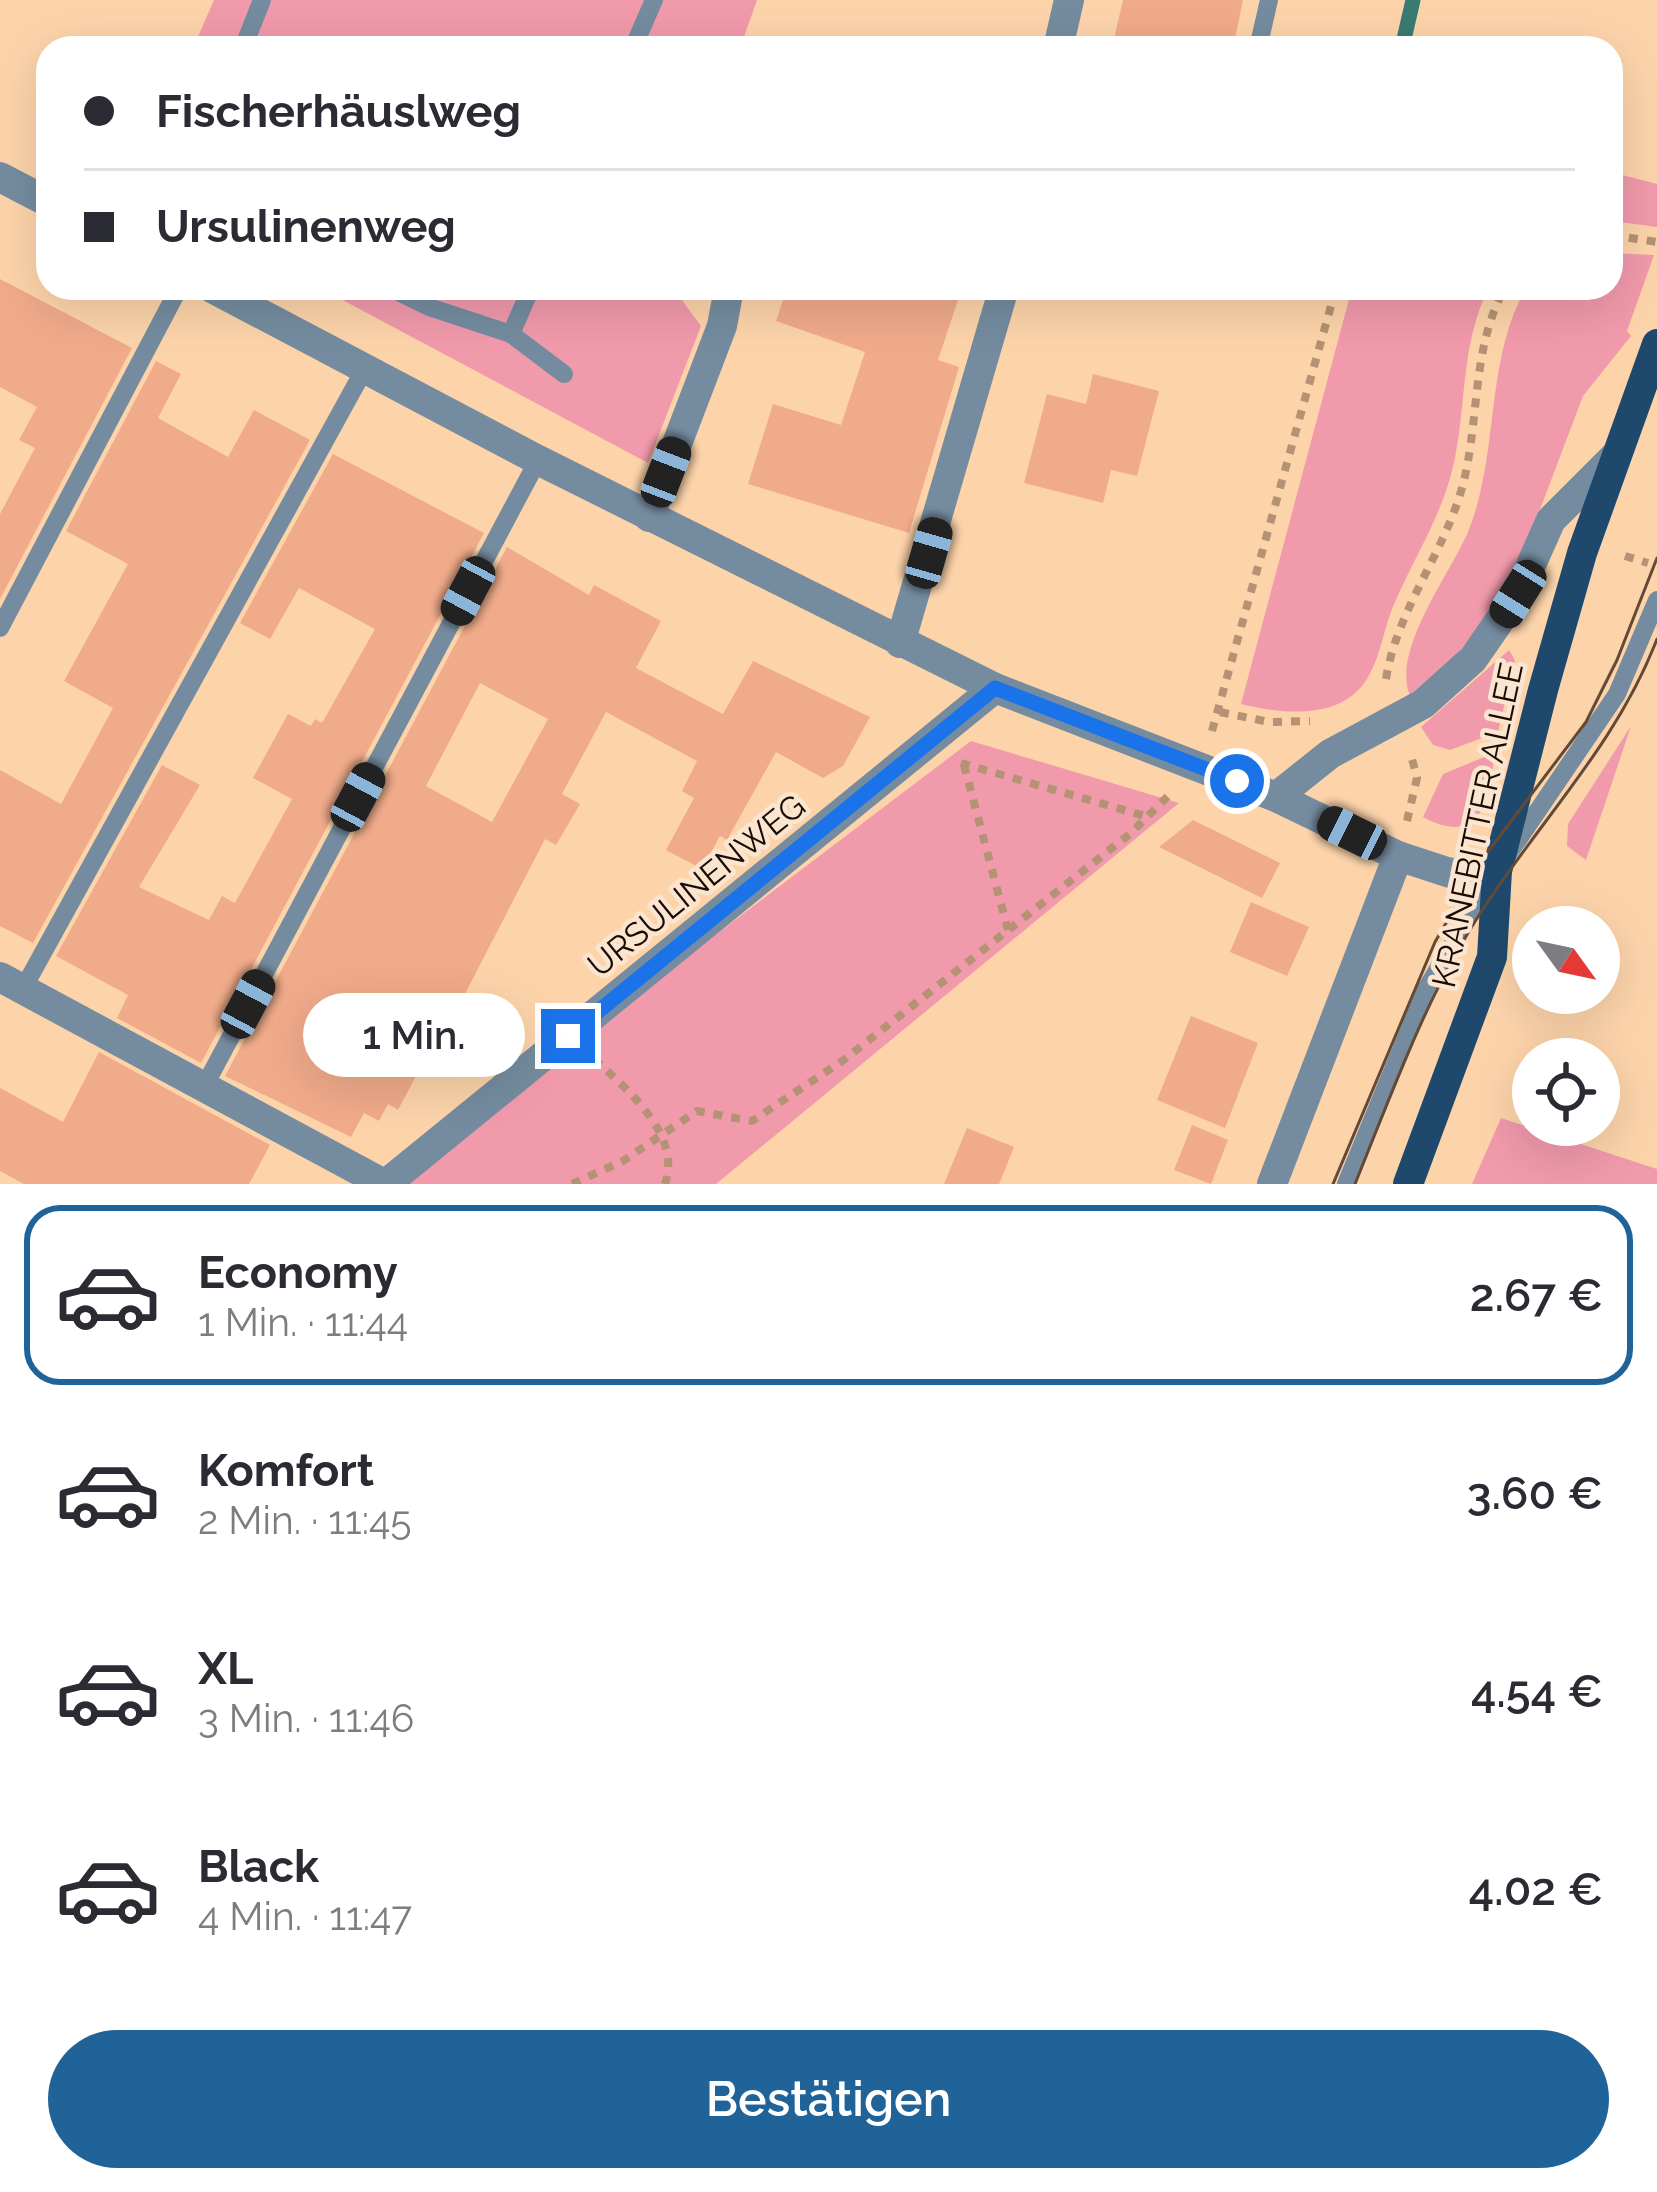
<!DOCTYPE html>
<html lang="de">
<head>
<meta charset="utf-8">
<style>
	:root { --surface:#fff; --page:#f7f7f7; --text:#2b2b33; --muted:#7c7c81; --line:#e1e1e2; --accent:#206398 }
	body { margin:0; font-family:Raleway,sans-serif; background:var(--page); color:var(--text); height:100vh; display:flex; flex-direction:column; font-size:45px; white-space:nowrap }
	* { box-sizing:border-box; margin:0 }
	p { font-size:39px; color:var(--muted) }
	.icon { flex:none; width:66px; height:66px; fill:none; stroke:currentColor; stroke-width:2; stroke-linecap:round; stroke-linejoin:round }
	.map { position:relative; height:1184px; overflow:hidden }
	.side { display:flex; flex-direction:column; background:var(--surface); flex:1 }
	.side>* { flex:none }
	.top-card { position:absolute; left:36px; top:36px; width:1587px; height:264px; border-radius:36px; box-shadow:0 12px 48px #0002; display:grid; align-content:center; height:264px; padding:0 48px; background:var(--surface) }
	.needle { width:78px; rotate:123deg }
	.buttons { position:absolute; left:1512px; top:906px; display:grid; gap:24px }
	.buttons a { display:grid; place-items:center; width:108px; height:108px; border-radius:50%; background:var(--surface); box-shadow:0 12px 48px #0002; font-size:60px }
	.end { position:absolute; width:54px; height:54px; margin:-27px; border:15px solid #1a73e8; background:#fff; box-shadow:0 0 0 6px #fff }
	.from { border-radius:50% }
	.bubble { position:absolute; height:84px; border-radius:42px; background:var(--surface); box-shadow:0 12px 48px #0002; font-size:39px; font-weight:600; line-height:84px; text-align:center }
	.car { position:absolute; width:36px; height:72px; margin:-36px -18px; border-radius:15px; box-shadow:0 0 9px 3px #0007; background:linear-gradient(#222 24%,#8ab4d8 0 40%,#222 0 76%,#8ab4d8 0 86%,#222 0) }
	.top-card b { display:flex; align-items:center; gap:42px; height:114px; font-size:45px }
	.top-card b+b { border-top:3px solid var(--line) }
	.top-card i { width:30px; height:30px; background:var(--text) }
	ul { padding:21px 0 0; list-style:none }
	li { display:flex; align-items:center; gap:36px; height:180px; margin:0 24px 18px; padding:0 24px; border:6px solid transparent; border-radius:36px }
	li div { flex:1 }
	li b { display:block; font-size:45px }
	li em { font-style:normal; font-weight:600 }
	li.active { border-color:var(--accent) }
	li>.icon { width:108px; height:108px; stroke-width:1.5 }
	.action { display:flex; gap:24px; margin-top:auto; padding:24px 48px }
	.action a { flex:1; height:138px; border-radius:72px; background:var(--accent); color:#fff; font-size:48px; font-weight:600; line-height:138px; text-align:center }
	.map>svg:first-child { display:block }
	.green { fill:#f19aac }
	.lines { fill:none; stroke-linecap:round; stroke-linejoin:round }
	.stream { stroke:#3a7b71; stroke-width:15 }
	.building { fill:#f0ab8a; fill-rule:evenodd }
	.path { stroke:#b49273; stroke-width:8; stroke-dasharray:9 9; stroke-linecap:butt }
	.service { stroke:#758ca0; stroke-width:18 }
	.minor { stroke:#758ca0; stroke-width:30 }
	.tertiary { stroke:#758ca0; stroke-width:30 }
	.primary { stroke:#1f496c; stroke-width:30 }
	.tram { stroke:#634a36; stroke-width:3 }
	.route { stroke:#1a73e8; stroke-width:15 }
	.labels { text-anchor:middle; stroke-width:9; stroke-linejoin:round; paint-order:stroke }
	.street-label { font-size:33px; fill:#1c0a00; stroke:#fae5d1 }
</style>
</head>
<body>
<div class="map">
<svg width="1657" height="1184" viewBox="0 0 1657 1184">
	<rect width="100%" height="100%" fill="#fdd4aa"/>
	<!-- green -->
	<g class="green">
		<path d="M214,0H757L740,48H193Z"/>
		<path d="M1611,172L1657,184V227L1611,221Z"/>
		<path d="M1611,253L1654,255L1627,331L1631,336L1583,396L1530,536L1485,618L1455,657L1410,696C1391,651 1450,574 1468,532C1500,453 1484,362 1526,288H1611Z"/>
		<path d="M320,288H673L701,326L648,463Z"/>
		<path d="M1352,288H1489C1460,343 1467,408 1453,467C1441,517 1415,556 1395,602C1384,626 1381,657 1367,679C1341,721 1281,714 1241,704Z"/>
		<path d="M1509,650L1515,660L1498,732L1450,750L1433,745L1421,727Z"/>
		<path d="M1631,726L1586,860L1567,846L1568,824Z"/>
		<path d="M971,741L1179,803L716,1184H387Z"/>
		<path d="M1494,753C1491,797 1482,849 1423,817L1443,774Z"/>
		<path d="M1501,1118L1657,1169V1184H1472Z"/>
	</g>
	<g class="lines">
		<!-- stream -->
		<path class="stream" d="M1402,48L1413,0"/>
	</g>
	<!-- building -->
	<g class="building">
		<path d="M1123,0H1243L1233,48L1113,43Z"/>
		<path d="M0,279L132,348L0,599V514L35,448L19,440L37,407L0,387Z"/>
		<path d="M787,288H962L938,360L959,367L909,533L748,484L773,404L841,425L865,352L776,321Z"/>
		<path d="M156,361L181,374L158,418L228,457L254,410L310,440L33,943L0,926V770L61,804L113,708L64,681L128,564L66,531Z"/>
		<path d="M1093,374L1159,391L1137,476L1111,470L1103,503L1024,483L1047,394L1086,404Z"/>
		<path d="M333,454L484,533L201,1063L117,1018L128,995L56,956L162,765L200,785L139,887L209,920L222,896L235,903L292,799L253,778L288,714L311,726L315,719L322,723L375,629L299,588L270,639L240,623Z"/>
		<path d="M507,547L589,595L594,585L661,621L636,668L723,714L753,661L870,717L843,766L823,778L776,752L727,840L720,836L702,869L666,850L694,798L682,791L697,761L606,712L562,794L580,804L556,845L545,839L438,1046L434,1042L398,1110L388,1104L379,1121L364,1113L351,1137L225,1076ZM480,683L548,719L492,822L426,786Z"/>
		<path d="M1193,820L1280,863L1262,898L1159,847Z"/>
		<path d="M1251,902L1309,927L1287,976L1230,952Z"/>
		<path d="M1191,1016L1258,1043L1225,1128L1157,1100Z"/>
		<path d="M99,1052L270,1145L249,1184H24L0,1171V1088L63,1122Z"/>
		<path d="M1192,1125L1228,1140L1211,1184L1174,1170Z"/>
		<path d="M967,1128L1014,1147L999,1184H944Z"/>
	</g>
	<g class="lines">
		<!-- path -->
		<g class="path">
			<path d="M1611,235L1657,242"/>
			<path d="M1625,556L1648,563"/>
			<path d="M1386,679C1397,610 1443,555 1462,488C1480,423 1471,347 1505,288"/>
			<path d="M1220,712L1269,722L1310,721"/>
			<path d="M1212,731L1336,288"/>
			<path d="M961,763L1148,817"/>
			<path d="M964,765L1008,930"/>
			<path d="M1407,821L1417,778L1411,755"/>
			<path d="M594,1059C628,1090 682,1135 665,1184"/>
			<path d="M572,1184L623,1161L697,1111L752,1121L845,1059L1131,833L1171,793"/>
		</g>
		<!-- service -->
		<g class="service">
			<path d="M243,48L262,0"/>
			<path d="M633,48L654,0"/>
			<path d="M1258,48L1269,0"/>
			<path d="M390,288L429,307L511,334L531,288"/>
			<path d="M511,334L564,374"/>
			<path d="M0,628L179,288"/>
			<path d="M1509,853L1617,694L1657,600"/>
			<path d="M23,989L364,370"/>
			<path d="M204,1087L538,460"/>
			<path d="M1346,1184L1426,989L1493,876"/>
		</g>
		<!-- minor -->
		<g class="minor">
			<path d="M1058,48L1069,0"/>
			<path d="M649,517L722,326L729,288"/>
			<path d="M900,643L1004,288"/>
			<path d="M0,977L384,1184"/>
			<path d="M386,1184L995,688"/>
			<path d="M1272,1184L1398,856"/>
		</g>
		<!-- tertiary -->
		<g class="tertiary">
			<path d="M0,177L48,202"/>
			<path d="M212,288L538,460L995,688L1276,797L1398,856L1450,873L1497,871"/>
			<path d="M1276,797L1330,754L1423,704L1473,659L1518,594L1551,520L1614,457"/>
		</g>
		<!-- primary -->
		<path class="primary" d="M1408,1184L1492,957L1497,871L1543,690L1582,553L1657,344"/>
		<!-- tram -->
		<g class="tram">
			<path d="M1333,1184L1435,942L1487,853L1586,722L1617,660L1657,558"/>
			<path d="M1355,1184C1393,1090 1427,994 1483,909C1543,817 1617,743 1657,639"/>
		</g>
	</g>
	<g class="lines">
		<!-- route -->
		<path class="route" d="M568,1036L995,688L1237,781"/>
	</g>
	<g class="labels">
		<!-- street labels -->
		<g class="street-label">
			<text transform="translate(1477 825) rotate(-78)" y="12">KRANEBITTER ALLEE</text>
			<text transform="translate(696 885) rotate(-39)" y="12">URSULINENWEG</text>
		</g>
	</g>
</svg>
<div class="buttons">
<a><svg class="needle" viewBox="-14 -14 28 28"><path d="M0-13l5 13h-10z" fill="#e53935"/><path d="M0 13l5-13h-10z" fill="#7c7c81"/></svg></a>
<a><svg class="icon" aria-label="locate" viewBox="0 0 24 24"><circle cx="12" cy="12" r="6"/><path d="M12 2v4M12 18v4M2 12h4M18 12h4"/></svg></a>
</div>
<i class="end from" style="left:1237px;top:781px"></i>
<i class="end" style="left:568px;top:1036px"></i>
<div class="bubble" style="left:303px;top:993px;width:222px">1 Min.</div>
<i class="car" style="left:666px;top:472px;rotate:21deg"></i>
<i class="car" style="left:929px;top:553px;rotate:16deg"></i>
<i class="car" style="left:468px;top:591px;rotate:208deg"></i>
<i class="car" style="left:1518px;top:594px;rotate:212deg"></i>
<i class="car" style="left:358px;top:797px;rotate:28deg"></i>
<i class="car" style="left:1352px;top:833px;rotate:296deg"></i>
<i class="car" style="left:248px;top:1004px;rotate:28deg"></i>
<div class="top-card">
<b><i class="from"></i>Fischerhäuslweg</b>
<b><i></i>Ursulinenweg</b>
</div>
</div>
<section class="side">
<ul>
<li class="active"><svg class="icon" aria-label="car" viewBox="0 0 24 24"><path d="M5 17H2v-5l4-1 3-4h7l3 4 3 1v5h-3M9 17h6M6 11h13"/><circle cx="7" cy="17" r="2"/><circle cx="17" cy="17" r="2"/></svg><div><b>Economy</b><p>1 Min. · 11:44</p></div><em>2.67 €</em></li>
<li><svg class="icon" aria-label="car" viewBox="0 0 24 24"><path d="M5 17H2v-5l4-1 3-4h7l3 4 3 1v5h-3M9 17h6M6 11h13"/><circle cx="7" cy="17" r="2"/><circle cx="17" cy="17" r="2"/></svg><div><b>Komfort</b><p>2 Min. · 11:45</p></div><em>3.60 €</em></li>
<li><svg class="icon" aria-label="car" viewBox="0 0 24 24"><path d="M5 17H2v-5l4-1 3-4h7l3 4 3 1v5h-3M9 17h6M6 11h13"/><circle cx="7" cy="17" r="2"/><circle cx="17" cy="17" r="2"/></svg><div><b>XL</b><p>3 Min. · 11:46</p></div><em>4.54 €</em></li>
<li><svg class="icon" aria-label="car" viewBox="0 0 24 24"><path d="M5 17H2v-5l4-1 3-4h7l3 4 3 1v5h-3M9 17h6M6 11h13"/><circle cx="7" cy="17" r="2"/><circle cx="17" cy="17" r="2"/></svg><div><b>Black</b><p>4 Min. · 11:47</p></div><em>4.02 €</em></li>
</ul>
<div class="action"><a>Bestätigen</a></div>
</section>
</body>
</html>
